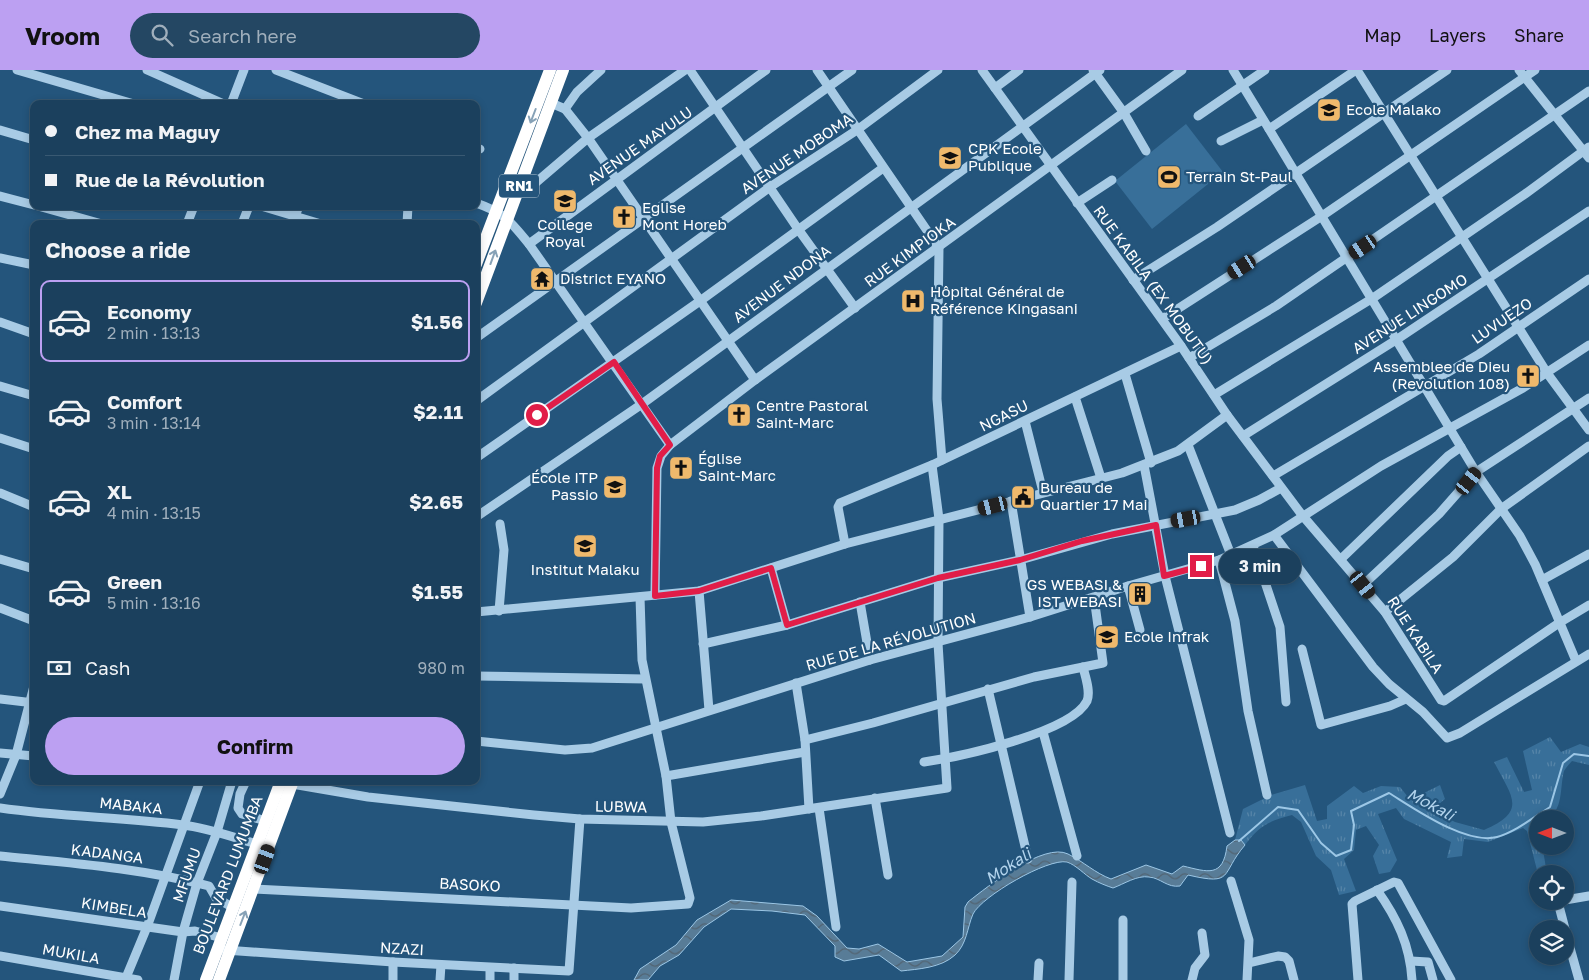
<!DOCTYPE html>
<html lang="en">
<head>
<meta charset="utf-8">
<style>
	:root { --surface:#1b405d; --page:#244763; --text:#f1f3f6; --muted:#a0afbc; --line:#395972; --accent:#bca0f2 }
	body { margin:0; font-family:"Golos Text",sans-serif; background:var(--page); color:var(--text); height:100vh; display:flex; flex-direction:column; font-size:19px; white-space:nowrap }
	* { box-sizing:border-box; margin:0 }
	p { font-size:16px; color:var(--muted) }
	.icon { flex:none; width:28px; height:28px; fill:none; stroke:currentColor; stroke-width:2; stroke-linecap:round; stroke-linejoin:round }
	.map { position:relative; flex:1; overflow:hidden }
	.panel { position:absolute; left:30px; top:150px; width:450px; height:565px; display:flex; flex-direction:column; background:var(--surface); border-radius:10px; box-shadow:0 2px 8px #0003,0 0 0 1px var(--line) }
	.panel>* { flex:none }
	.top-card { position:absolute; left:30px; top:30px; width:450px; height:110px; border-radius:10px; box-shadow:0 2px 8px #0003,0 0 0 1px var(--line); display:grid; align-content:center; height:110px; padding:0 15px; background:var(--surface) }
	.needle { width:32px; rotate:270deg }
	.buttons { position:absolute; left:1529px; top:740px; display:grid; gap:10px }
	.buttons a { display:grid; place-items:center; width:45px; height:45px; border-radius:50%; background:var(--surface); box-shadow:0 2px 8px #0003,0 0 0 1px var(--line); font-size:25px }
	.end { position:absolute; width:22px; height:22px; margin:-11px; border:6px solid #e11d48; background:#fff; box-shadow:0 0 0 2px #fff }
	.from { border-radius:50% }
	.bubble { position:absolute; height:35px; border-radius:18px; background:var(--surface); box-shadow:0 2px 8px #0003,0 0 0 1px var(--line); font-size:16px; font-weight:700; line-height:35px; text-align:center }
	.car { position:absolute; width:15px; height:30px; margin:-15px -8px; border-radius:6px; box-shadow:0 0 4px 1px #0007; background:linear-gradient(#222 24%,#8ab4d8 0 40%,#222 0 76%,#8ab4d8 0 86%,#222 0) }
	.top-card b { display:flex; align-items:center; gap:18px; height:48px; font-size:19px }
	.top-card b+b { border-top:1px solid var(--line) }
	.top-card i { width:12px; height:12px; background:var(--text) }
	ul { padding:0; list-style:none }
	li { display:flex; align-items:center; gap:15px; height:82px; margin:0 10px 8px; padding:0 5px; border:2px solid transparent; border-radius:10px }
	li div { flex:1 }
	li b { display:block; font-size:19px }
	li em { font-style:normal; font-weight:700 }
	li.selected { border-color:var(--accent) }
	li>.icon { width:45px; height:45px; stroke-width:1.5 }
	h2 { padding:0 15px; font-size:22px; line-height:60px }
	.pay { display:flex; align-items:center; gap:12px; height:55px; padding:0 15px; font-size:19px }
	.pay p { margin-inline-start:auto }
	.action { display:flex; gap:10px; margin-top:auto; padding:10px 15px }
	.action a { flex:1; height:58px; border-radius:30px; background:var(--accent); color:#111; font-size:20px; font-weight:700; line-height:58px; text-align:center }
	header { display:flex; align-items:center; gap:30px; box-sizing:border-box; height:70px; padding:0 25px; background:var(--accent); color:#111 }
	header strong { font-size:24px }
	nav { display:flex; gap:28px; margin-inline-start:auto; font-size:18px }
	.search { width:350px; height:45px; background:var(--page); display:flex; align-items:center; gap:12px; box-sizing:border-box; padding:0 18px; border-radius:28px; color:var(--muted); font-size:19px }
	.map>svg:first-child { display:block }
	.grass { fill:url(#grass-tufts) }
	.park { fill:#386f99 }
	.water { fill:url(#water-waves); stroke:#9cc7e6 }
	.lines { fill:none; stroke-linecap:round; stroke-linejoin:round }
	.stream { stroke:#9cc7e6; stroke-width:2 }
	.minor { stroke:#a8cbe5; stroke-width:9 }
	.highway { stroke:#fff; stroke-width:12 }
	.oneway { stroke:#87a2b7 }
	.route { stroke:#e11d48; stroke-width:6 }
	.labels { text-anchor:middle; stroke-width:4.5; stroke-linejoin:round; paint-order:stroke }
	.shield { fill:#24557c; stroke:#bdccd8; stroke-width:1 }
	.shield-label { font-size:14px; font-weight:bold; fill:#fff }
	.poi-label { font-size:15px; fill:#fff; stroke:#24557c; text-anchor:start }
	.street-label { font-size:15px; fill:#fff; stroke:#24557c }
	.water-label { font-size:16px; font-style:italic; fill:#b3d4ed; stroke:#24557c }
</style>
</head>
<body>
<header>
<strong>Vroom</strong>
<div class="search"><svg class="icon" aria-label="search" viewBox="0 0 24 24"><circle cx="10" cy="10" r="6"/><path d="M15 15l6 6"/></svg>Search here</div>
<nav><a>Map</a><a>Layers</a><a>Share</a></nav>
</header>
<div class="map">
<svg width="1589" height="910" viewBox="0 0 1589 910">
	<defs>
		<pattern id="grass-tufts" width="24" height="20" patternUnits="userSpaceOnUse" patternTransform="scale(1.25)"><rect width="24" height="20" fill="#386f99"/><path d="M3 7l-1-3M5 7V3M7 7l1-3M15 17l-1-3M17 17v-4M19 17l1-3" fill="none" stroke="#5685a8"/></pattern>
		<pattern id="water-waves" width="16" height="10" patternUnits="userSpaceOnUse" patternTransform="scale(1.25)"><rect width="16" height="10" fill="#587c97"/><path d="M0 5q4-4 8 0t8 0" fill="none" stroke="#526472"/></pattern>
	</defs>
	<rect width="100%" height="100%" fill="#24557c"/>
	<!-- grass -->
	<path class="grass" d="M1550,667L1561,682L1580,674L1589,677V695L1572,691C1569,694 1566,698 1564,701C1559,719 1565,749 1538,749L1537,753L1532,757L1537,767L1538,776H1541L1543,780L1547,804H1538L1527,761L1523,758L1488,772L1464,769L1462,786L1447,788L1451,772L1404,749L1396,738L1378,744L1397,790L1390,802L1379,804L1373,786L1379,775L1366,756L1356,760L1354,780L1344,789L1356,821L1339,825L1331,800L1316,786L1301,752L1292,745C1269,751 1260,755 1245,775L1241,770H1235L1243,739L1271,725L1305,715L1317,751L1327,749V736L1354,716L1363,723L1381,716L1400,717L1408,727L1422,724L1440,715L1445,729L1439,734V744L1455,752L1484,760C1528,741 1512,727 1494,692L1507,687L1524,722L1532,720L1523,681Z"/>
	<!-- park -->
	<path class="park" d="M1186,54L1223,102L1152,159L1115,111Z"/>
	<!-- water -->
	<path class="water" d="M1235,770H1241L1245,775C1220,804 1235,816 1188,805L1180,816C1167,818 1161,808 1149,807C1137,805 1124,814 1113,818C1107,816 1099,813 1092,809C1085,805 1076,795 1067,792C1048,788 982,826 973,844C967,858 967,874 955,885C941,898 918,899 901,901L879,885L844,891L835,887V876L805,845L772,841L731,839L704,857L679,885L660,896L648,910H634L640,899L676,875L697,850L731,830L803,836L817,846L847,878L859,879L878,874L907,892L942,886L963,867L965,837L968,832C988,816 1044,772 1068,784C1084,792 1095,803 1111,809L1146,795L1172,804L1183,796C1208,802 1223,808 1227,776Z"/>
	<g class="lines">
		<!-- stream -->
		<path class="stream" d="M1239,771L1278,737L1298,740L1321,773L1336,786L1351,780L1354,755L1351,741L1389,723C1415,739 1466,775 1497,767C1515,762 1534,747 1550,737L1563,693L1574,684L1589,686"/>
		<!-- minor -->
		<g class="minor">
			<path d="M17,0L134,34"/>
			<path d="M147,0L224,34"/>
			<path d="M276,0L364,34"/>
			<path d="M690,0L798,159L855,238"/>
			<path d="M817,0L939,178L937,329L942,390"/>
			<path d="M982,0L1181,276L1227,345L1302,445L1385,542L1441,630L1444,631L1559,553L1589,535"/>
			<path d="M1093,0L1124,43L1146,81"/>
			<path d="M1233,0L1269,59L1356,0"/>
			<path d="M1357,0L1547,303L1589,360"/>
			<path d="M1519,0L1589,88"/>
			<path d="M995,18L1019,0"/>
			<path d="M551,33L565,39L577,22L601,0"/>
			<path d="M231,34L244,0"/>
			<path d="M565,39L588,68L755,310"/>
			<path d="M1198,46L1265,0"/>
			<path d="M1269,59L1476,402L1520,466L1535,494L1576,591"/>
			<path d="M0,60L34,70"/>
			<path d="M1221,71L1263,50"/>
			<path d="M476,78L480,79"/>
			<path d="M0,126L34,135"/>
			<path d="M515,126L533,115L588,68L685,0"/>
			<path d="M476,133C505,143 510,151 529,174L670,375"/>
			<path d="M1077,133L1112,110"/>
			<path d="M38,136L102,154"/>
			<path d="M261,136L321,154"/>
			<path d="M187,154L194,136"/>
			<path d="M242,154L249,136"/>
			<path d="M292,154L299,136"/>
			<path d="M407,154L408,136"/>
			<path d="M529,174L766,0"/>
			<path d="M0,188L34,195"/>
			<path d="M1133,210L1217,157L1447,0"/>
			<path d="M1162,249L1322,146L1535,0"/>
			<path d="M0,252L34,264"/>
			<path d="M476,268L852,0"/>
			<path d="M1189,288L1276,236L1589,21"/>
			<path d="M1125,304L1151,393"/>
			<path d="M0,316L34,326"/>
			<path d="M1214,325L1373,228L1525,124L1589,77"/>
			<path d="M1075,327L1101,408"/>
			<path d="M476,331L770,117L857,60L938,0"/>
			<path d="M1025,351L1043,422"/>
			<path d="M1243,366L1396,270L1589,141"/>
			<path d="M0,368L34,379"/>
			<path d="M1188,375L1231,485"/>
			<path d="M476,388L700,231L883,98"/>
			<path d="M1144,395L1165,506L1230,763"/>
			<path d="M1273,406L1479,284L1589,209"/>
			<path d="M0,423L34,437"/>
			<path d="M1011,431L1030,547"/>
			<path d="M476,447L642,334L1100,0"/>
			<path d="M1274,465L1373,597L1389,614L1423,642L1447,668L1460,663L1589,584"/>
			<path d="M845,474L838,437L840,433L932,395L1181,276"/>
			<path d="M1253,476L1280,557L1286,632"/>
			<path d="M0,489L34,499"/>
			<path d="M1341,489L1448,386L1461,377"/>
			<path d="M1219,490L1235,551L1248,641L1267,725"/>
			<path d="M771,498L787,555"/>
			<path d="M1542,510L1589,484"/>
			<path d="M1363,515L1439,444L1476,402L1589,328"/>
			<path d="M1128,516L1140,560"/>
			<path d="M699,521L709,640"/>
			<path d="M655,525L657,398L661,386L670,375L755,310L1182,0"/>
			<path d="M860,532L870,590"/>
			<path d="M0,538L34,551"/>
			<path d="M499,541L504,480L500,454"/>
			<path d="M476,542L699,521L845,474L1122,403L1178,381L1227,345"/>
			<path d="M1385,542L1453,487L1501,439L1589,376"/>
			<path d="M703,574L787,555L938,508L1020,490L1112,464L1235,440L1259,430L1281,418"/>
			<path d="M1302,579L1321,655L1390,636L1406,629"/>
			<path d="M476,606L645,609"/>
			<path d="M796,613L805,670L809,739"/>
			<path d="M988,619L1028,789"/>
			<path d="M0,629L34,633"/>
			<path d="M1043,662L1077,786"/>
			<path d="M805,670L873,653L1034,607L1103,593L1094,527"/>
			<path d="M476,671L565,680L592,678L870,590L1030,547L1128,516L1219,490L1274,465L1381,396L1523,318L1589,275"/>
			<path d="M0,683L34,686"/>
			<path d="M924,692C958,687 1071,663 1087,631C1091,621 1085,606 1083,597"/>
			<path d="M666,706L805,682"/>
			<path d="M246,711L240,724L238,738L242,744L266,751"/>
			<path d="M292,714L368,727L534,745L580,749L703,752L761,746L947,718L938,573L939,449L932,395"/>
			<path d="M0,724L16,685L34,616"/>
			<path d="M875,728L888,805"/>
			<path d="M0,738C61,747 122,747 183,755C208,758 232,767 257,774"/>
			<path d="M819,738L836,857"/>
			<path d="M0,786C70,793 141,798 209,816L216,828L234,838"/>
			<path d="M1231,811L1249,870L1247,910"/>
			<path d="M254,819L631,838L688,834L690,828L671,752L666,706L642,590L640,527"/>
			<path d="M1377,820C1397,848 1410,875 1412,910"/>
			<path d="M1565,830L1589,826"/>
			<path d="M1562,831L1559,836L1565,859"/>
			<path d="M0,836L183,862L195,861L222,868"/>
			<path d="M1123,850V910"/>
			<path d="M1565,860L1579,910"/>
			<path d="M225,880L393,892L569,901L580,749"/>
			<path d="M0,886L138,910"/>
			<path d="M1411,891L1428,892L1433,910"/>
			<path d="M1249,893L1278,886L1285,887L1289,891L1294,910"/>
			<path d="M125,910L147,857L200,711"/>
			<path d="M174,910L183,862L197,813L217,762L232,711"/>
			<path d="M393,910V892"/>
			<path d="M440,910L441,895"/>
			<path d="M490,910V898"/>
			<path d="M514,910V898"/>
			<path d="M1038,910L1039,893"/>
			<path d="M1069,910L1072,812"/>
			<path d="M1192,910L1195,898L1205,885L1202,863"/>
			<path d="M1358,910L1352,834L1355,831L1394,812L1398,813L1451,910"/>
		</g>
		<!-- highway -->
		<g class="highway">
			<path d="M476,194L550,0"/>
			<path d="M476,233L563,0"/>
			<path d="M206,910L281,711"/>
			<path d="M219,910L293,711"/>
		</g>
	</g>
	<!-- one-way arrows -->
	<defs><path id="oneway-shaft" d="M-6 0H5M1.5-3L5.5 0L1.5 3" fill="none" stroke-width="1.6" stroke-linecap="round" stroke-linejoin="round" transform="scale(1.25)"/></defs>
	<g class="oneway">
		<use href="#oneway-shaft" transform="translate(533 46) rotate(111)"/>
		<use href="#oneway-shaft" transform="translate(493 187) rotate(-70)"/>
		<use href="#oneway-shaft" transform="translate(243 848) rotate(-69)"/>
	</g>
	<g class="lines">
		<!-- route -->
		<path class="route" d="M537,345L614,292L670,375L660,386L657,398L655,526L699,521L771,498L787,555L938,508L1020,490L1082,471L1156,455L1164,506L1201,496"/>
	</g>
	<!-- icons -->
	<defs>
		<symbol id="school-square" viewBox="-11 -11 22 22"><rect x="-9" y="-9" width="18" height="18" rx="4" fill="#efb96c" stroke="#24557c"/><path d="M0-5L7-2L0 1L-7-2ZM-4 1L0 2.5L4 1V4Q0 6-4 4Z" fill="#111"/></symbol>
		<symbol id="stadium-square" viewBox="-11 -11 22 22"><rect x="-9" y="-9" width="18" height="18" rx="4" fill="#efb96c" stroke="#24557c"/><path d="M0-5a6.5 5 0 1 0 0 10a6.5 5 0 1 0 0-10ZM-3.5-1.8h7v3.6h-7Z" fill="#111"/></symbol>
		<symbol id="church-square" viewBox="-11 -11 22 22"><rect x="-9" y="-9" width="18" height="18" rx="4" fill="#efb96c" stroke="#24557c"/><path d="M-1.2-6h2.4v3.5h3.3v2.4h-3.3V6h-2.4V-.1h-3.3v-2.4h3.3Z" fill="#111"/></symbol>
		<symbol id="temple-square" viewBox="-11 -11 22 22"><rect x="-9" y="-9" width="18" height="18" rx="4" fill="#efb96c" stroke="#24557c"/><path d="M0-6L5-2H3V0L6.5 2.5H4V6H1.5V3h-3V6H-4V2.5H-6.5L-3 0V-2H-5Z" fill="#111"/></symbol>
		<symbol id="hospital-square" viewBox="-11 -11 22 22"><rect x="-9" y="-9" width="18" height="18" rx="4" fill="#efb96c" stroke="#24557c"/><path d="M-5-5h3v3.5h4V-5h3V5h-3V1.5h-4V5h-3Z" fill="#111"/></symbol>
		<symbol id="civic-square" viewBox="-11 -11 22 22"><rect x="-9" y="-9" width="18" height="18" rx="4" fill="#efb96c" stroke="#24557c"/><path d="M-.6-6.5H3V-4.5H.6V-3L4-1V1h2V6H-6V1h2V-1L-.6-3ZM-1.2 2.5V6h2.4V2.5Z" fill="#111"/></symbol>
		<symbol id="building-square" viewBox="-11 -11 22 22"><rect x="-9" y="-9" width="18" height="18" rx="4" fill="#efb96c" stroke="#24557c"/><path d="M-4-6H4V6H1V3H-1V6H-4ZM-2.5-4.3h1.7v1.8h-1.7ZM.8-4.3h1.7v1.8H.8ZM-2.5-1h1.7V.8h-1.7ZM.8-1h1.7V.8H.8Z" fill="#111"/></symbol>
	</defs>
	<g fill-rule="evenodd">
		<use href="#school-square" x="1315" y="26" width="28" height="28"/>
		<use href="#school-square" x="936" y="74" width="28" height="28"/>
		<use href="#stadium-square" x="1155" y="93" width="28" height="28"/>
		<use href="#school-square" x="551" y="117" width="28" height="28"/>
		<use href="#church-square" x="610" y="133" width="28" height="28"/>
		<use href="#temple-square" x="528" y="195" width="28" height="28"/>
		<use href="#hospital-square" x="899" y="217" width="28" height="28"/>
		<use href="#church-square" x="1514" y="292" width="28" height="28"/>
		<use href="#church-square" x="725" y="331" width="28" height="28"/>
		<use href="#church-square" x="667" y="384" width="28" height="28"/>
		<use href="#school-square" x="601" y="403" width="28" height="28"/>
		<use href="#civic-square" x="1009" y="413" width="28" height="28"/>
		<use href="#school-square" x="571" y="462" width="28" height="28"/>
		<use href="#building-square" x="1126" y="510" width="28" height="28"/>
		<use href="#school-square" x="1093" y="553" width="28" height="28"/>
	</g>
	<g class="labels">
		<!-- shield labels -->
		<rect class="shield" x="499" y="104.5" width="40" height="23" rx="4"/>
		<g class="shield-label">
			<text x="519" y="121">RN1</text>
		</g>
		<!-- poi labels -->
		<g class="poi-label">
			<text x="1346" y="45">Ecole Malako</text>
			<text x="968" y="84">CPK Ecole<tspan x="968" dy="17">Publique</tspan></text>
			<text x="1186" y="112">Terrain St-Paul</text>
			<text x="642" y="143">Eglise<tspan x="642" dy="17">Mont Horeb</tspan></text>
			<text x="565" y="160" text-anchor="middle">College<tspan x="565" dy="17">Royal</tspan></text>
			<text x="560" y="214">District EYANO</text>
			<text x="930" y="227">Hôpital Général de<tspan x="930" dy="17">Référence Kingasani</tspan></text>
			<text x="1510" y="302" text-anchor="end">Assemblee de Dieu<tspan x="1510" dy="17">(Revolution 108)</tspan></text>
			<text x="756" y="341">Centre Pastoral<tspan x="756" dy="17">Saint-Marc</tspan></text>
			<text x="698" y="394">Église<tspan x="698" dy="17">Saint-Marc</tspan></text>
			<text x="598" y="413" text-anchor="end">École ITP<tspan x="598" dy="17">Passio</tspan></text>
			<text x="1040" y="423">Bureau de<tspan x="1040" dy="17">Quartier 17 Mai</tspan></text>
			<text x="585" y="505" text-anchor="middle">Institut Malaku</text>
			<text x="1122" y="520" text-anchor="end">GS WEBASI &amp;<tspan x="1122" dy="17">IST WEBASI</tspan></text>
			<text x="1124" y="572">Ecole Infrak</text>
		</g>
		<!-- street labels -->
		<g class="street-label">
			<text transform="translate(640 76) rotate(-35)" y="5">AVENUE MAYULU</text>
			<text transform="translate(797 84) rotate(-34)" y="5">AVENUE MOBOMA</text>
			<text transform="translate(910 182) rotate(-36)" y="5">RUE KIMPIOKA</text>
			<text transform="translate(782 214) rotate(-37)" y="5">AVENUE NDONA</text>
			<text transform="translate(1153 215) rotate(54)" y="5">RUE KABILA (EX MOBUTU)</text>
			<text transform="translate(1410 244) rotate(-33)" y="5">AVENUE LINGOMO</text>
			<text transform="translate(1502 251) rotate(-34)" y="5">LUVUEZO</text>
			<text transform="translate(1004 346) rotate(-26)" y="5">NGASU</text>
			<text transform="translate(1415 565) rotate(57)" y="5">RUE KABILA</text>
			<text transform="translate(891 572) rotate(-16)" y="5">RUE DE LA RÉVOLUTION</text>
			<text transform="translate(131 736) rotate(6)" y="5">MABAKA</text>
			<text transform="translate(621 737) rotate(1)" y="5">LUBWA</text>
			<text transform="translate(107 784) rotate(7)" y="5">KADANGA</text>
			<text transform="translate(187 805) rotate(-71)" y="5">MFUMU</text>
			<text transform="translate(228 805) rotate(-69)" y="5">BOULEVARD LUMUMBA</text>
			<text transform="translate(470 815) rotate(3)" y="5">BASOKO</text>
			<text transform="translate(114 838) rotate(9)" y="5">KIMBELA</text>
			<text transform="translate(402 879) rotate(3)" y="5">NZAZI</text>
			<text transform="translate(71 884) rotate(10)" y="5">MUKILA</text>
		</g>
		<!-- water labels -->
		<g class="water-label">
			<text transform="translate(1431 734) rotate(28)" y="6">Mokali</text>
			<text transform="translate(1008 796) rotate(-33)" y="6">Mokali</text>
		</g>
	</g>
</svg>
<div class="buttons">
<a><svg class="needle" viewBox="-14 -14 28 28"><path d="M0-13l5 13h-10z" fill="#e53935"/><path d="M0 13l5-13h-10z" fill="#a0afbc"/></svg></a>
<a><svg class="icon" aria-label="locate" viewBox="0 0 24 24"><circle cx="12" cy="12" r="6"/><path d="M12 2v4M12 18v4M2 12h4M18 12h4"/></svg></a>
<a><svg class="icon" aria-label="layers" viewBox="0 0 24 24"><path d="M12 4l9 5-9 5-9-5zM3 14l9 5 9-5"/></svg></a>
</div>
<i class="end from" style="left:537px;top:345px"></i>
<i class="end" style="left:1201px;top:496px"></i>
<div class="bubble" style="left:1219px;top:479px;width:82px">3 min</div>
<i class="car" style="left:1363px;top:177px;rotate:236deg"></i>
<i class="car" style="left:1242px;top:197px;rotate:237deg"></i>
<i class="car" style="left:1469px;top:411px;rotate:39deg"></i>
<i class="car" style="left:993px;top:436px;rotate:256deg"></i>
<i class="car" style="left:1186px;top:449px;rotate:260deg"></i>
<i class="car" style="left:1363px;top:515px;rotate:141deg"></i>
<i class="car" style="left:265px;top:789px;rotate:20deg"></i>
<div class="top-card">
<b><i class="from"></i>Chez ma Maguy</b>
<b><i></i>Rue de la Révolution</b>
</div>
<section class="panel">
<h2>Choose a ride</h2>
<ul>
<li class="selected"><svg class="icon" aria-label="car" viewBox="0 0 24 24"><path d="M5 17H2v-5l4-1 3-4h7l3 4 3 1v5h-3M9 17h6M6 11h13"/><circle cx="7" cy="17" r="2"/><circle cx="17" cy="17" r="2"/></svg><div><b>Economy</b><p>2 min · 13:13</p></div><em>$1.56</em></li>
<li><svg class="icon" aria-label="car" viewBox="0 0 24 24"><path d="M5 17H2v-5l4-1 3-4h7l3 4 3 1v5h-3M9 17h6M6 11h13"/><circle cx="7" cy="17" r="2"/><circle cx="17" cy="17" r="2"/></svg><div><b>Comfort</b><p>3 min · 13:14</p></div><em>$2.11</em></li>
<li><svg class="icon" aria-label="car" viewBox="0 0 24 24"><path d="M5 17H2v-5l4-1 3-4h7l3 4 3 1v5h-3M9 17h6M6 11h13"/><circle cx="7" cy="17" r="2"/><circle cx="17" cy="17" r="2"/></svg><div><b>XL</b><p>4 min · 13:15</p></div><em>$2.65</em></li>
<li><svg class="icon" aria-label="car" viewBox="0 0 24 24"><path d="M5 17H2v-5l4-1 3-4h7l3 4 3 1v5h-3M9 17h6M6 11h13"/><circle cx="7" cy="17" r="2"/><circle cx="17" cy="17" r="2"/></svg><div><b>Green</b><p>5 min · 13:16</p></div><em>$1.55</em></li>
</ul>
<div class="pay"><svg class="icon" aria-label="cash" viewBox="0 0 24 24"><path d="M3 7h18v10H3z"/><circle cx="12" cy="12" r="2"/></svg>Cash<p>980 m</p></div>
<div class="action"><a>Confirm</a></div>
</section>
</div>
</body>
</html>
